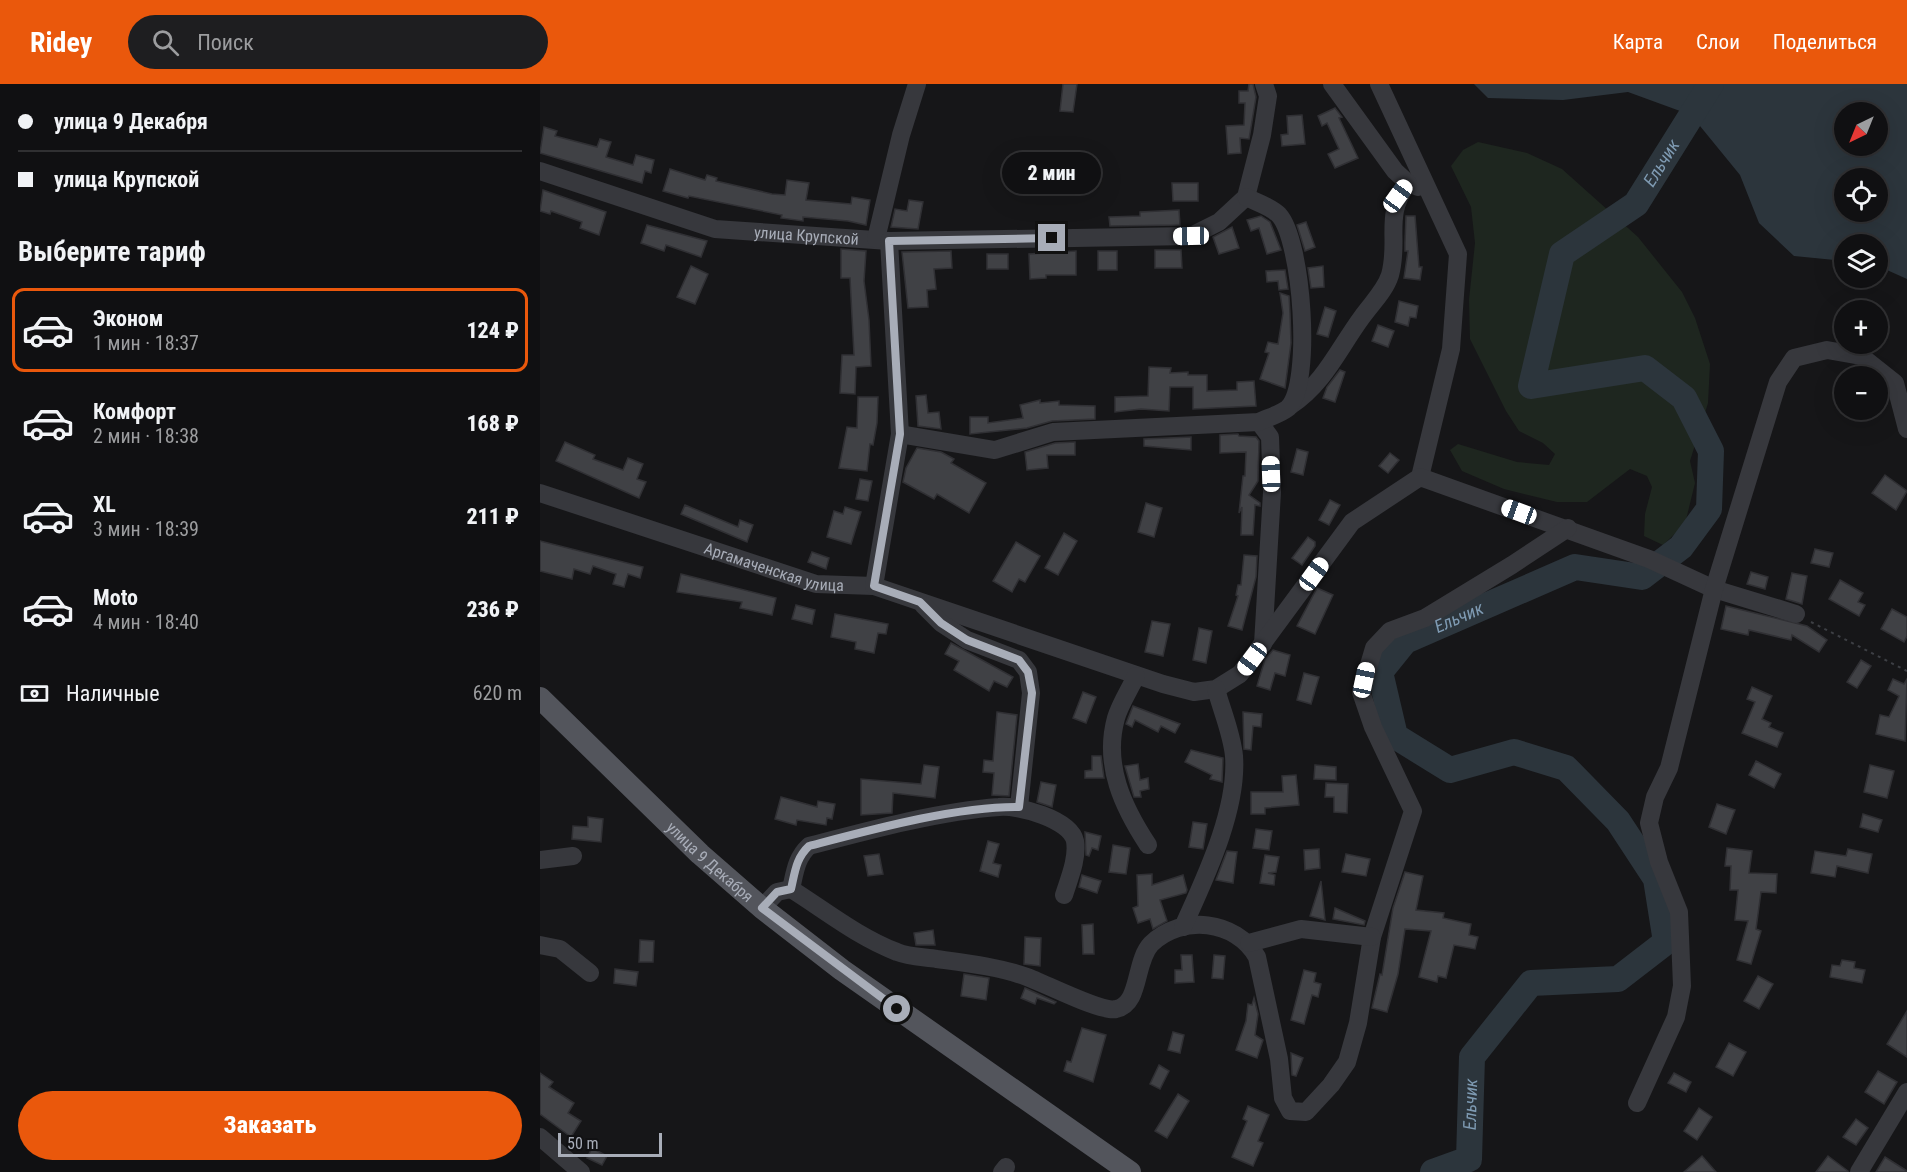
<!DOCTYPE html>
<html lang="ru">
<head>
<meta charset="utf-8">
<style>
	:root { --surface:#101012; --page:#1e1e20; --text:#f1f3f6; --muted:#9c9d9f; --line:#303032; --accent:#ea580c }
	body { margin:0; font-family:"Roboto Condensed",sans-serif; background:var(--page); color:var(--text); height:100vh; display:flex; flex-direction:column; font-size:22px; white-space:nowrap }
	* { box-sizing:border-box; margin:0 }
	p { font-size:20px; color:var(--muted) }
	.icon { flex:none; width:33px; height:33px; fill:none; stroke:currentColor; stroke-width:2; stroke-linecap:round; stroke-linejoin:round }
	.map { position:relative; flex:1; overflow:hidden }
	.drawer { display:flex; flex-direction:column; background:var(--surface); width:540px }
	.drawer>* { flex:none }
	.guide { display:grid; align-content:center; height:132px; padding:0 18px; background:var(--surface) }
	.needle { width:39px; rotate:223deg }
	.buttons { position:absolute; left:1294px; top:18px; display:grid; gap:12px }
	.buttons a { display:grid; place-items:center; width:54px; height:54px; border-radius:50%; background:var(--surface); box-shadow:0 6px 24px #0002,0 0 0 2px var(--line); font-size:30px }
	.scale { position:absolute; left:18px; bottom:15px; width:104px; box-sizing:border-box; padding-left:6px; border:3px solid #a8adb8; border-top:0; font-size:16px; line-height:21px; white-space:nowrap; color:#a8adb8; -webkit-text-stroke:4px #111113; paint-order:stroke }
	.end { position:absolute; width:27px; height:27px; margin:-14px; border:8px solid #a8adb8; background:#111; box-shadow:0 0 0 3px #111 }
	.from { border-radius:50% }
	.bubble { position:absolute; height:42px; border-radius:21px; background:var(--surface); box-shadow:0 6px 24px #0002,0 0 0 2px var(--line); font-size:20px; font-weight:800; line-height:42px; text-align:center }
	.car { position:absolute; width:18px; height:36px; margin:-18px -9px; border-radius:8px; box-shadow:0 0 4px 2px #0007; background:linear-gradient(#fff 24%,#345 0 40%,#fff 0 76%,#345 0 86%,#fff 0) }
	.guide b { display:flex; align-items:center; gap:21px; height:57px; font-size:22px }
	.guide b+b { border-top:2px solid var(--line) }
	.guide i { width:15px; height:15px; background:var(--text) }
	ul { padding:0; list-style:none }
	li { display:flex; align-items:center; gap:18px; height:84px; margin:0 12px 9px; padding:0 6px; border:3px solid transparent; border-radius:12px }
	li div { flex:1 }
	li b { display:block; font-size:22px }
	li em { font-style:normal; font-weight:800 }
	li.current { border-color:var(--accent) }
	li>.icon { width:54px; height:54px; stroke-width:1.5 }
	h2 { padding:0 18px; font-size:27px; line-height:72px }
	.pay { display:flex; align-items:center; gap:15px; height:66px; padding:0 18px; font-size:22px }
	.pay p { margin-inline-start:auto }
	.action { display:flex; gap:12px; margin-top:auto; padding:12px 18px }
	.action a { flex:1; height:69px; border-radius:36px; background:var(--accent); color:#fff; font-size:24px; font-weight:800; line-height:69px; text-align:center }
	header { display:flex; align-items:center; gap:36px; box-sizing:border-box; height:84px; padding:0 30px; background:var(--accent); color:#fff }
	header strong { font-size:28px }
	nav { display:flex; gap:33px; margin-inline-start:auto; font-size:21px }
	.search { width:420px; height:54px; background:var(--page); display:flex; align-items:center; gap:15px; box-sizing:border-box; padding:0 21px; border-radius:33px; color:var(--muted); font-size:22px }
	main { display:flex; flex:1; min-height:0 }
	.map>svg:first-child { display:block }
	.green { fill:#1e261f }
	.water { fill:#2c353c; fill-rule:evenodd }
	.lines { fill:none; stroke-linecap:round; stroke-linejoin:round }
	.river { stroke:#2c353c; stroke-width:26 }
	.building { fill:#404145; stroke:#303034; stroke-width:1.5 }
	.path { stroke:#3d3f44; stroke-width:2; stroke-dasharray:3 4.5; stroke-linecap:butt }
	.minor { stroke:#37383d; stroke-width:18 }
	.major { stroke:#53555c; stroke-width:22 }
	.route { stroke:#a8adb8; stroke-width:8 }
	.labels { text-anchor:middle; stroke-width:4.5; stroke-linejoin:round; paint-order:stroke }
	.street-label { font-size:16px; fill:#a8adb8; stroke:#111113 }
	.water-label { font-size:18px; font-style:italic; fill:#7f9bb3; stroke:#111113 }
</style>
</head>
<body>
<header>
<strong>Ridey</strong>
<div class="search"><svg class="icon" aria-label="search" viewBox="0 0 24 24"><circle cx="10" cy="10" r="6"/><path d="M15 15l6 6"/></svg>Поиск</div>
<nav><a>Карта</a><a>Слои</a><a>Поделиться</a></nav>
</header>
<main>
<section class="drawer">
<div class="guide">
<b><i class="from"></i>улица 9 Декабря</b>
<b><i></i>улица Крупской</b>
</div>
<h2>Выберите тариф</h2>
<ul>
<li class="current"><svg class="icon" aria-label="car" viewBox="0 0 24 24"><path d="M5 17H2v-5l4-1 3-4h7l3 4 3 1v5h-3M9 17h6M6 11h13"/><circle cx="7" cy="17" r="2"/><circle cx="17" cy="17" r="2"/></svg><div><b>Эконом</b><p>1 мин · 18:37</p></div><em>124 ₽</em></li>
<li><svg class="icon" aria-label="car" viewBox="0 0 24 24"><path d="M5 17H2v-5l4-1 3-4h7l3 4 3 1v5h-3M9 17h6M6 11h13"/><circle cx="7" cy="17" r="2"/><circle cx="17" cy="17" r="2"/></svg><div><b>Комфорт</b><p>2 мин · 18:38</p></div><em>168 ₽</em></li>
<li><svg class="icon" aria-label="car" viewBox="0 0 24 24"><path d="M5 17H2v-5l4-1 3-4h7l3 4 3 1v5h-3M9 17h6M6 11h13"/><circle cx="7" cy="17" r="2"/><circle cx="17" cy="17" r="2"/></svg><div><b>XL</b><p>3 мин · 18:39</p></div><em>211 ₽</em></li>
<li><svg class="icon" aria-label="car" viewBox="0 0 24 24"><path d="M5 17H2v-5l4-1 3-4h7l3 4 3 1v5h-3M9 17h6M6 11h13"/><circle cx="7" cy="17" r="2"/><circle cx="17" cy="17" r="2"/></svg><div><b>Moto</b><p>4 мин · 18:40</p></div><em>236 ₽</em></li>
</ul>
<div class="pay"><svg class="icon" aria-label="cash" viewBox="0 0 24 24"><path d="M3 7h18v10H3z"/><circle cx="12" cy="12" r="2"/></svg>Наличные<p>620 m</p></div>
<div class="action"><a>Заказать</a></div>
</section>
<div class="map">
<svg width="1367" height="1088" viewBox="0 0 1367 1088">
	<rect width="100%" height="100%" fill="#161618"/>
	<!-- green -->
	<path class="green" d="M938,58L987,69L1022,85L1098,153L1142,208L1155,234L1170,280L1168,319L1150,377L1155,399L1145,440L1123,461L1104,452L1105,430L1112,403L1107,392L1090,385L1047,418H1017L964,405L922,387L910,366L918,360L977,378L1009,381L1015,370L1003,359L979,347L966,327L930,255L929,216L935,159L931,123L911,82L923,66Z"/>
	<!-- water -->
	<path class="water" d="M934,0H1367V195L1338,182V160H1305V177L1254,172L1219,139L1200,91L1151,31L1088,8L1023,16L948,14ZM1305,28H1338V62H1305ZM1305,94H1338V128H1305Z"/>
	<g class="lines">
		<!-- river -->
		<path class="river" id="s1" d="M893,1088L929,1075L932,973L991,899L1078,895L1126,858L1116,795L1078,737L1026,684L974,668L910,686L855,652L840,588L865,557L1035,483L1102,493L1141,463L1169,425L1171,367L1144,314L1105,284L991,302L1022,170L1096,120L1171,0"/>
	</g>
	<!-- building -->
	<g class="building">
		<path d="M523,0H537L533,28L520,27Z"/>
		<path d="M709,0H713L716,13L709,55L700,54L701,69L688,70L686,42L704,41L705,19H699V7H708Z"/>
		<path d="M795,24L802,33L799,34L818,74L795,84L788,70L799,65L787,39L782,42L778,32Z"/>
		<path d="M762,31L765,60L742,62L741,51L748,50L747,32Z"/>
		<path d="M4,43L17,47L15,52L57,63L60,55L71,58L66,73L93,81L96,71L114,76L111,89L105,87L102,99L0,69Z"/>
		<path d="M130,85L165,96L167,91L177,94L176,97L232,110L245,111L247,96L269,99L266,116L311,120L312,113L330,116L326,141L308,137L263,133V137L241,134L242,131L149,112L148,114L123,107Z"/>
		<path d="M632,99H658V117H633Z"/>
		<path d="M3,106L66,128L59,151L40,144L42,138L11,127L10,130L0,127Z"/>
		<path d="M369,116L383,118L378,145L351,143L355,125L367,127Z"/>
		<path d="M639,126L640,141L570,142L569,133L600,132V128Z"/>
		<path d="M721,132L730,138L741,166L727,170L719,144L711,147L707,136Z"/>
		<path d="M866,132H875L879,183H882L880,196L864,194L868,167H865V158Z"/>
		<path d="M766,138L775,163L765,167L757,141Z"/>
		<path d="M107,141L167,157L161,173L126,161L124,167L101,159Z"/>
		<path d="M692,143L699,164L679,170L673,153Z"/>
		<path d="M301,165L326,167L324,197L329,236L331,282L316,283L315,310L300,309L302,271H314L310,194H301Z"/>
		<path d="M615,166H641L642,184H615Z"/>
		<path d="M411,167L412,184L394,185L396,205L387,206L388,223L368,224L362,168Z"/>
		<path d="M536,167V191H506V194L490,195L489,170Z"/>
		<rect x="558" y="167" width="19" height="19"/>
		<rect x="447" y="170" width="21" height="15"/>
		<path d="M151,182L168,190L155,220L137,213Z"/>
		<path d="M783,182L784,203L771,204L768,184Z"/>
		<path d="M745,186L748,205L739,206L738,197L727,198L726,187Z"/>
		<path d="M740,209L749,212L750,229L751,259L745,304L720,295L729,269L725,268L728,258L738,260L743,229Z"/>
		<path d="M859,217L878,222L876,234L870,233L868,242L855,238Z"/>
		<path d="M785,223L796,227L788,253L777,250Z"/>
		<path d="M838,241L854,247L848,263L832,257Z"/>
		<path d="M609,283L631,284L630,289L648,288V291H667V307L697,306V298L714,297L716,322L653,325V303H630L629,327L601,325L575,328V313L608,312Z"/>
		<path d="M800,286L805,288L795,318L783,314L787,303Z"/>
		<path d="M386,311L388,329L399,328L401,345L378,342L376,312Z"/>
		<path d="M318,313H338L337,339L333,361L330,360L327,387L299,384L307,343L317,344Z"/>
		<path d="M500,316V319L519,317V321L555,322V335L512,337L487,344L430,350V333H448V339L483,334L480,321Z"/>
		<path d="M698,350L699,352L716,353L719,357L718,397L709,411L720,419V422L715,421L713,451H701L702,423L699,429L703,392H705L706,368L680,369V351Z"/>
		<path d="M651,353V366L604,362V355Z"/>
		<path d="M25,358L55,371L53,375L83,386L88,374L103,380L97,395L106,398L99,414L16,377Z"/>
		<path d="M535,358V371H507L508,384L487,386L485,368L515,359Z"/>
		<path d="M377,364L401,368L414,375L411,379L446,399L429,429L397,410L394,415L363,398L366,384Z"/>
		<path d="M757,365L768,368L763,391L751,388Z"/>
		<path d="M850,369L859,376L848,389L839,382Z"/>
		<path d="M1345,391L1367,407L1356,426L1332,409Z"/>
		<path d="M320,395L332,397L328,417L316,415Z"/>
		<path d="M790,416L800,421L789,441L779,436Z"/>
		<path d="M606,419L622,424L614,453L598,448Z"/>
		<path d="M145,421L198,443L200,436L213,441L207,458L141,430Z"/>
		<path d="M305,423L321,428L311,460L287,453L294,427L303,430Z"/>
		<path d="M524,449L537,457L518,491L505,484Z"/>
		<path d="M768,453L775,458V462L762,481L752,474Z"/>
		<path d="M0,457L103,483L100,494L88,490L84,503L73,500L76,490L53,482L50,490L34,485L32,495L0,487Z"/>
		<path d="M476,458L500,472L485,498L479,495L472,508L453,497Z"/>
		<path d="M1275,465L1293,469L1289,483L1271,479Z"/>
		<path d="M272,468L289,474L286,485L268,478Z"/>
		<path d="M704,471L717,472L716,493L702,546L688,542L698,512L696,511L698,501H701Z"/>
		<path d="M1211,488L1228,493L1225,505L1207,500Z"/>
		<path d="M1252,489L1267,492L1262,520L1246,515Z"/>
		<path d="M141,490L236,514L232,531L200,524L202,518L137,508Z"/>
		<path d="M1300,496L1323,509L1318,518L1325,521L1319,532L1289,515Z"/>
		<path d="M777,504L793,511L775,550L757,542Z"/>
		<path d="M256,521L275,526L272,540L252,535Z"/>
		<path d="M1186,522L1267,542L1287,556L1279,568L1252,551L1251,556L1209,546L1208,551L1181,545Z"/>
		<path d="M1352,525L1367,533V552L1364,558L1341,545Z"/>
		<path d="M295,530L348,540L346,550L338,549L334,569L315,565L316,558L291,553Z"/>
		<path d="M612,537L630,540L623,572L605,568Z"/>
		<path d="M659,544L672,547L666,579L653,576Z"/>
		<path d="M411,559L473,593L467,603L454,597L449,607L414,586L419,577L405,570Z"/>
		<path d="M733,566L750,571L745,592L735,589L730,606L717,602L725,575Z"/>
		<path d="M1321,576L1331,582L1317,604L1307,598Z"/>
		<path d="M764,589L779,593L771,620L757,616Z"/>
		<path d="M1353,595L1364,600L1367,595L1365,657L1336,650L1340,631L1349,633L1359,612L1348,606Z"/>
		<path d="M1212,603L1232,612L1222,635L1231,639L1229,643L1243,649L1237,663L1202,649L1215,618L1207,615Z"/>
		<path d="M543,608L556,613L546,639L533,634Z"/>
		<path d="M593,622L640,640L635,649L621,642L618,648L595,636L592,643L586,640Z"/>
		<path d="M457,628L477,631L469,712L452,711L454,689L443,688L444,676L453,677Z"/>
		<path d="M703,628L722,630L721,643L713,642L711,666L704,665Z"/>
		<path d="M651,666L683,674L682,698L670,695L672,691L645,678Z"/>
		<path d="M552,672H561L564,694H545V687L552,686Z"/>
		<path d="M1216,677L1241,690L1234,704L1209,691Z"/>
		<path d="M598,680L600,696L608,694L609,705L600,707L601,713H594L585,682Z"/>
		<path d="M384,681L399,683L395,714L353,709L352,729L321,731V695L381,700Z"/>
		<path d="M775,681L796,683V696L774,695Z"/>
		<path d="M1330,681L1354,687L1347,714L1324,708Z"/>
		<path d="M756,691L759,721L725,724V730H711V708H743L742,692Z"/>
		<path d="M501,698L516,701L512,723L497,718Z"/>
		<path d="M786,699L808,700L807,729L794,728V713H785Z"/>
		<path d="M241,713L277,723L278,717L295,720L292,735L287,734L286,741L257,736L256,741L235,735Z"/>
		<path d="M1177,720L1195,726L1186,750L1169,743Z"/>
		<path d="M1323,730L1342,736L1338,748L1320,743Z"/>
		<path d="M48,733L63,735L61,758L32,755L33,742L48,743Z"/>
		<path d="M653,738L667,740L663,765L649,763Z"/>
		<path d="M716,745L732,747L729,766L713,764Z"/>
		<path d="M545,748L561,752L558,766L552,764L549,772L546,771Z"/>
		<path d="M448,757L459,760L453,779L461,781L458,793L440,787Z"/>
		<path d="M573,761L590,764L586,790L569,788Z"/>
		<path d="M1187,764L1212,767L1209,789L1237,790L1236,809L1221,808L1216,845L1221,847L1211,880L1197,876L1208,837L1195,836L1198,806H1190L1191,782H1185Z"/>
		<path d="M779,765L780,784L765,786L764,766Z"/>
		<path d="M1308,765L1332,770L1328,789L1297,782L1295,793L1271,789L1275,767L1306,772Z"/>
		<path d="M687,767L697,768L693,799L676,796Z"/>
		<path d="M339,770L343,790L328,792L324,772Z"/>
		<path d="M806,770L830,775L826,792L802,788Z"/>
		<path d="M725,771L739,773L736,788L728,789L735,791L734,801L720,799Z"/>
		<path d="M865,788L883,792L876,826L904,829L903,834L931,840L929,851L938,853L935,865L914,861L906,894L898,892L897,898L879,893L891,847L865,845L858,890L847,928L832,924L840,890L842,891L853,824Z"/>
		<path d="M612,790V801L643,791L647,806L646,809L620,816L627,837L613,845L610,835L598,839L593,824L598,822L597,791Z"/>
		<path d="M542,791L561,797L557,809L539,803Z"/>
		<path d="M781,797L785,836L770,832Z"/>
		<path d="M795,824L825,837L824,841L793,835Z"/>
		<path d="M553,840L554,870H543L542,841Z"/>
		<path d="M393,846L395,861H376L374,849Z"/>
		<path d="M485,853L501,854L500,882L484,880Z"/>
		<path d="M100,856L114,857L113,878H99Z"/>
		<path d="M641,871H652L654,898L635,899V886H642Z"/>
		<path d="M674,871L685,872L683,895L672,894Z"/>
		<path d="M1302,876L1315,878L1314,884L1325,886L1322,899L1290,893L1292,881L1300,882Z"/>
		<path d="M75,885L98,888L96,902L74,899Z"/>
		<path d="M764,886L776,889L774,898L781,900L778,913L772,911L764,940L751,936Z"/>
		<path d="M424,890L449,894L446,916L421,912Z"/>
		<path d="M1218,892L1233,900L1219,925L1204,917Z"/>
		<path d="M485,904L516,918L514,920L497,914L495,920L481,914Z"/>
		<path d="M714,914L718,930L715,951L723,956L717,974L696,966L706,937L708,920L712,921Z"/>
		<path d="M1367,927V973L1347,960Z"/>
		<path d="M542,944L566,951L553,998L524,987L527,977L531,978Z"/>
		<path d="M633,948L644,951L640,969L628,966Z"/>
		<path d="M1189,959L1206,968L1193,992L1176,983Z"/>
		<path d="M751,969L763,974L756,992L752,991Z"/>
		<path d="M619,981L629,987L620,1005L610,1000Z"/>
		<path d="M1338,987L1357,998L1344,1020L1325,1008Z"/>
		<path d="M0,989L13,998L9,1003L34,1019L28,1029L41,1037L31,1053L0,1030Z"/>
		<path d="M1134,989L1151,998L1146,1008L1128,999Z"/>
		<path d="M638,1010L649,1017L627,1054L615,1047Z"/>
		<path d="M708,1022L729,1031L718,1057L723,1059L713,1082L692,1073L707,1037L703,1035Z"/>
		<path d="M1159,1024L1172,1033L1157,1056L1144,1047Z"/>
		<path d="M1316,1035L1328,1044L1316,1061L1303,1053Z"/>
		<path d="M52,1064L67,1072L62,1081L47,1074Z"/>
		<path d="M1162,1072L1176,1088H1144Z"/>
		<path d="M1288,1072L1308,1087V1088H1276Z"/>
		<path d="M1345,1073L1367,1087V1088H1336Z"/>
	</g>
	<g class="lines">
		<!-- path -->
		<path class="path" d="M1271,538L1367,587"/>
		<!-- minor -->
		<g class="minor">
			<path d="M792,0L855,87L868,99L878,103"/>
			<path d="M839,0L918,170L911,265L880,393"/>
			<path id="s2" d="M0,87L175,145L349,157L651,152L679,138L706,113L722,51L728,12L724,0"/>
			<path d="M336,155L361,51L377,0"/>
			<path d="M750,322C784,300 799,264 822,233C831,220 845,207 850,191C860,155 843,132 868,99"/>
			<path d="M719,338L730,353L732,408L723,560"/>
			<path d="M360,350L455,366L513,348L719,338C727,334 741,330 748,324C773,300 762,156 739,131C732,123 716,118 706,113"/>
			<path id="s3" d="M0,409L276,500L334,502L623,600L654,608L676,605L700,590L812,438L880,393L1109,475L1174,505L1256,530"/>
			<path d="M334,502L360,350L349,157"/>
			<path d="M383,521L401,539L427,556L479,576L488,588L491,609L479,723"/>
			<path d="M596,592C590,605 580,620 576,634C563,681 583,723 608,761"/>
			<path d="M0,776L33,772"/>
			<path d="M251,805C255,788 256,774 269,762C326,747 400,727 459,723C478,721 530,735 535,757C538,774 529,795 524,811"/>
			<path d="M222,824L237,808L251,805C286,827 318,853 357,868C369,873 385,873 397,875C426,879 460,883 487,893C504,899 562,929 576,925C601,920 594,878 611,860C642,830 696,836 717,873L739,975L743,1014L750,1027L766,1028L791,1001L807,978L818,939L832,853L873,727L833,643L821,608L834,564L850,547L885,534L972,481L1028,444"/>
			<path d="M643,843C665,794 698,726 694,672C692,650 682,627 676,605"/>
			<path d="M709,859L761,845L832,853"/>
			<path d="M0,861L20,865L50,889"/>
			<path d="M1097,1019L1136,933L1142,902L1139,828L1119,778L1109,739L1115,713L1129,684L1174,505L1238,298L1254,274L1287,266L1321,272L1355,299L1367,345"/>
			<path d="M0,1053L41,1088"/>
			<path d="M462,1088L466,1083"/>
			<path d="M1319,1088L1367,1008"/>
		</g>
		<!-- major -->
		<path class="major" id="s4" d="M0,614L160,770L222,824L302,886L590,1088"/>
	</g>
	<g class="lines">
		<!-- route -->
		<path class="route" d="M357,925L222,824L237,808L251,805C255,788 256,774 269,762C330,746 417,722 479,723L492,609L488,588L479,576L427,556L401,539L380,518L334,502L360,350L349,157L512,154"/>
	</g>
	<g class="labels">
		<!-- street labels -->
		<g class="street-label">
			<text dy="6" stroke="none"><textPath href="#s2" startOffset="276">улица Крупской</textPath></text>
			<text dy="6" stroke="none"><textPath href="#s3" startOffset="246">Аргамаченская улица</textPath></text>
			<text dy="6" stroke="none"><textPath href="#s4" startOffset="236">улица 9 Декабря</textPath></text>
		</g>
		<!-- water labels -->
		<g class="water-label">
			<text dy="6" stroke="none"><textPath href="#s1" startOffset="1786">Ельчик</textPath></text>
			<text dy="6" stroke="none"><textPath href="#s1" startOffset="940">Ельчик</textPath></text>
			<text dy="6" stroke="none"><textPath href="#s1" startOffset="93">Ельчик</textPath></text>
		</g>
	</g>
</svg>
<div class="buttons">
<a><svg class="needle" viewBox="-14 -14 28 28"><path d="M0-13l5 13h-10z" fill="#e53935"/><path d="M0 13l5-13h-10z" fill="#9c9d9f"/></svg></a>
<a><svg class="icon" aria-label="locate" viewBox="0 0 24 24"><circle cx="12" cy="12" r="6"/><path d="M12 2v4M12 18v4M2 12h4M18 12h4"/></svg></a>
<a><svg class="icon" aria-label="layers" viewBox="0 0 24 24"><path d="M12 4l9 5-9 5-9-5zM3 14l9 5 9-5"/></svg></a>
<a>+</a>
<a>−</a>
</div>
<div class="scale">50 m</div>
<i class="end from" style="left:357px;top:925px"></i>
<i class="end" style="left:512px;top:154px"></i>
<div class="bubble" style="left:462px;top:68px;width:99px">2 мин</div>
<i class="car" style="left:858px;top:112px;rotate:36deg"></i>
<i class="car" style="left:651px;top:152px;rotate:269deg"></i>
<i class="car" style="left:731px;top:390px;rotate:358deg"></i>
<i class="car" style="left:979px;top:428px;rotate:290deg"></i>
<i class="car" style="left:774px;top:490px;rotate:36deg"></i>
<i class="car" style="left:712px;top:575px;rotate:217deg"></i>
<i class="car" style="left:824px;top:596px;rotate:12deg"></i>
</div>
</main>
</body>
</html>
